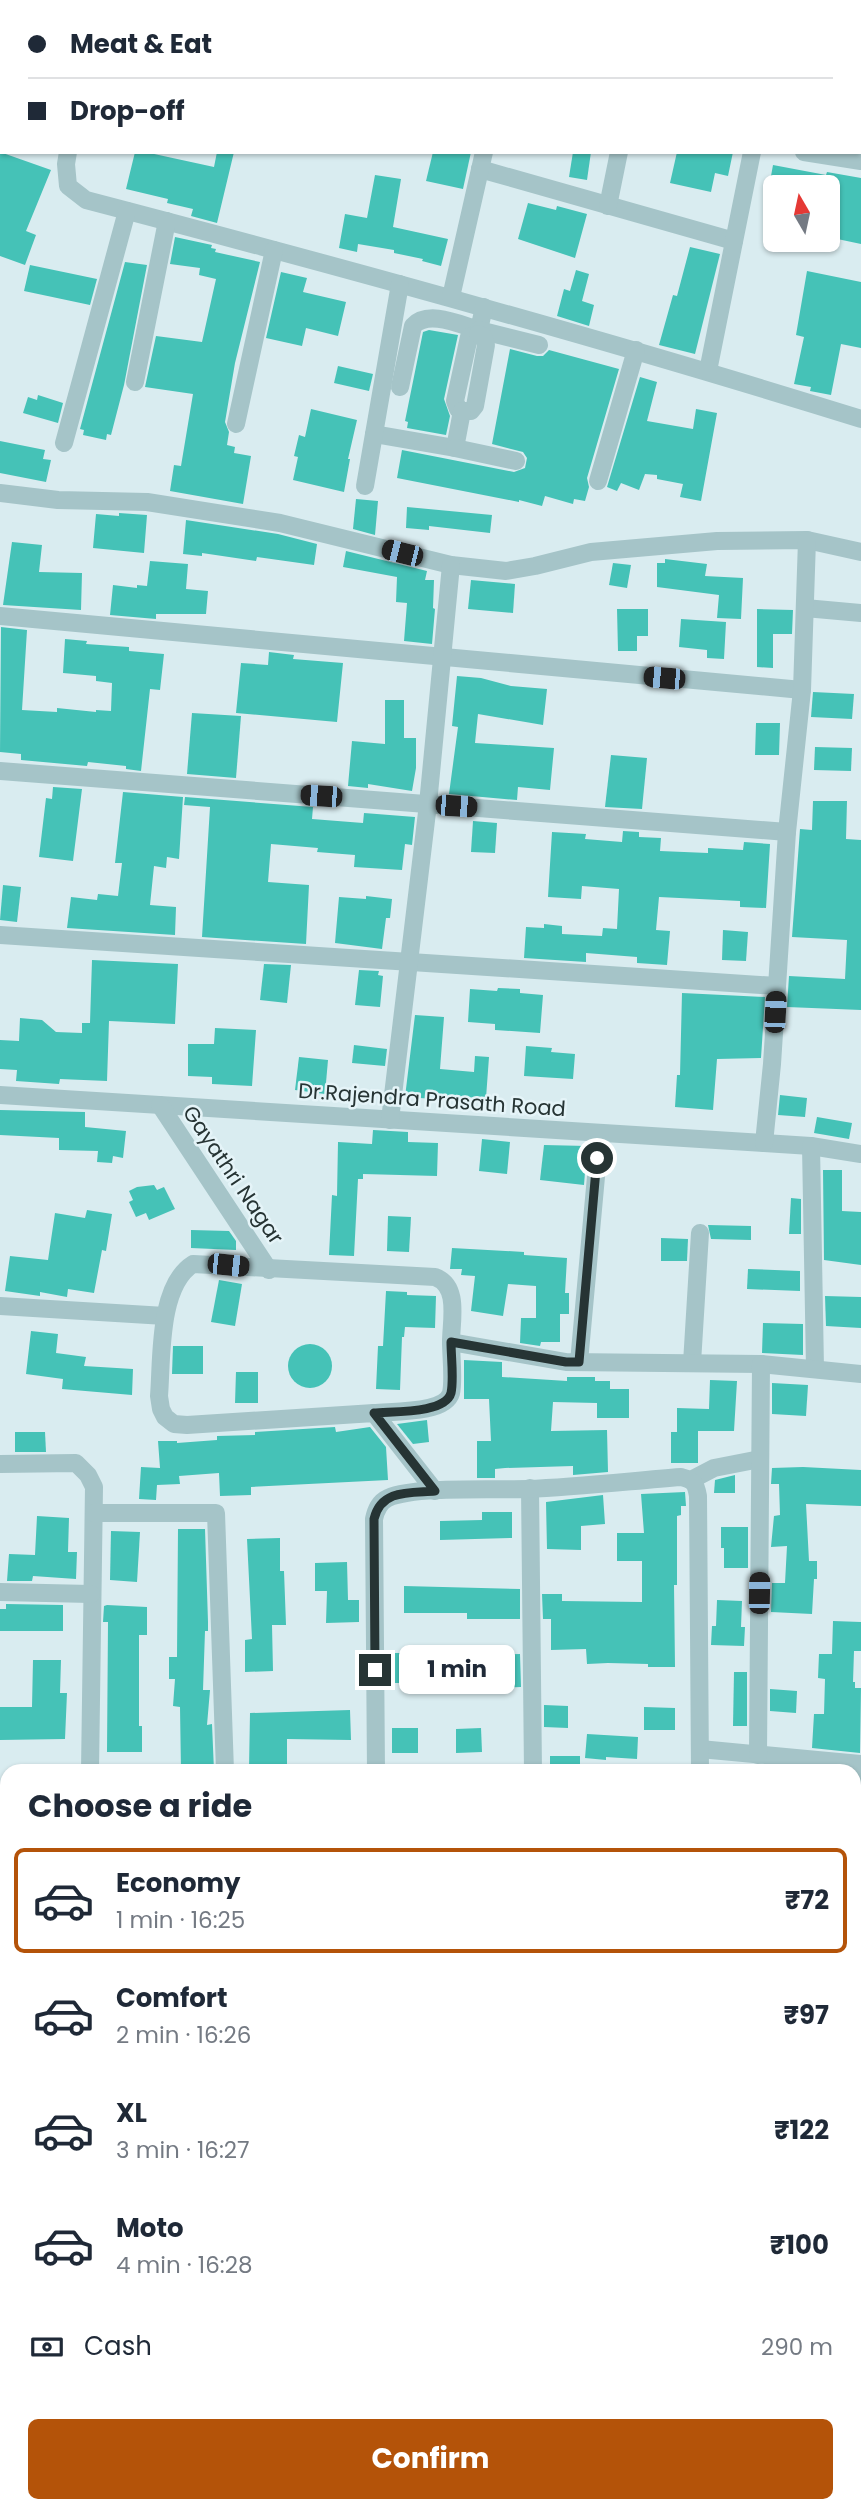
<!DOCTYPE html>
<html lang="en">
<head>
<meta charset="utf-8">
<style>
	:root { --surface:#fff; --page:#f2f2f3; --text:#1f2937; --muted:#747a83; --line:#e0e1e3; --accent:#b45309 }
	body { margin:0; font-family:Poppins,sans-serif; background:var(--page); color:var(--text); height:100vh; display:flex; flex-direction:column; font-size:26px; white-space:nowrap }
	* { box-sizing:border-box; margin:0 }
	p { font-size:23px; color:var(--muted) }
	.icon { flex:none; width:38px; height:38px; fill:none; stroke:currentColor; stroke-width:2; stroke-linecap:round; stroke-linejoin:round }
	.map { position:relative; flex:1; overflow:hidden }
	.details { position:absolute; left:0px; top:1764px; width:861px; height:749px; display:flex; flex-direction:column; background:var(--surface); border-radius:21px 21px 0 0; box-shadow:0 2px 5px #0004 }
	.details>* { flex:none }
	.guide { position:absolute; left:0px; top:0px; width:861px; height:154px; box-shadow:0 2px 5px #0004; display:grid; align-content:center; height:154px; padding:0 28px; background:var(--surface) }
	.needle { width:46px; rotate:351deg }
	.fabs { position:absolute; left:763px; top:175px; display:grid; gap:14px }
	.fabs a { display:grid; place-items:center; width:77px; height:77px; border-radius:10px; background:var(--surface); box-shadow:0 2px 5px #0004; font-size:35px }
	.end { position:absolute; width:32px; height:32px; margin:-16px; border:9px solid #263434; background:#fff; box-shadow:0 0 0 4px #fff }
	.from { border-radius:50% }
	.bubble { position:absolute; height:49px; border-radius:10px; background:var(--surface); box-shadow:0 2px 5px #0004; font-size:23px; font-weight:700; line-height:49px; text-align:center }
	.car { position:absolute; width:21px; height:42px; margin:-21px -10px; border-radius:9px; box-shadow:0 0 5px 2px #0007; background:linear-gradient(#222 24%,#8ab4d8 0 40%,#222 0 76%,#8ab4d8 0 86%,#222 0) }
	.guide b { display:flex; align-items:center; gap:24px; height:66px; font-size:26px }
	.guide b+b { border-top:2px solid var(--line) }
	.guide i { width:18px; height:18px; background:var(--text) }
	ul { padding:0; list-style:none }
	li { display:flex; align-items:center; gap:21px; height:105px; margin:0 14px 10px; padding:0 14px; border:4px solid transparent; border-radius:10px }
	li div { flex:1 }
	li b { display:block; font-size:26px }
	li em { font-style:normal; font-weight:700 }
	li.selected { border-color:var(--accent) }
	li>.icon { width:63px; height:63px; stroke-width:1.5 }
	h2 { padding:0 28px; font-size:32px; line-height:84px }
	.pay { display:flex; align-items:center; gap:18px; height:77px; padding:0 28px; font-size:26px }
	.pay p { margin-inline-start:auto }
	.button { display:flex; gap:14px; margin-top:auto; padding:14px 28px }
	.button a { flex:1; height:80px; border-radius:10px; background:var(--accent); color:#fff; font-size:28px; font-weight:700; line-height:80px; text-align:center }
	.map>svg:first-child { display:block }
	.building { fill:#45c2b7 }
	.lines { fill:none; stroke-linecap:round; stroke-linejoin:round }
	.minor { stroke:#a5c4c8; stroke-width:18 }
	.route { stroke:#263434; stroke-width:9 }
	.labels { text-anchor:middle; stroke-width:5; stroke-linejoin:round; paint-order:stroke }
	.street-label { font-size:21px; fill:#263434; stroke:#e5f4f8 }
</style>
</head>
<body>
<div class="map">
<svg width="861" height="2513" viewBox="0 0 861 2513">
	<rect width="100%" height="100%" fill="#d9ecf0"/>
	<!-- building -->
	<g class="building">
		<path d="M0,152L51,170L26,231L36,235L25,265L0,256Z"/>
		<path d="M135,152H145L214,167L217,152H234L217,223L191,216L193,209L167,203L168,199L126,189Z"/>
		<path d="M433,152H471L463,189L426,181Z"/>
		<path d="M573,152H591L587,180L569,177Z"/>
		<path d="M677,152H733L728,176L715,173L711,192L670,183Z"/>
		<path d="M773,165L826,175L827,172L861,178V244L828,237V187H769Z"/>
		<path d="M375,175L401,179L393,227L448,239L441,266L422,261L423,259L394,253V250L358,244L357,252L339,248L345,214L367,218Z"/>
		<path d="M528,203L556,210L557,206L587,214L575,258L518,239Z"/>
		<path d="M175,237L212,245L211,248L216,249L215,252L260,262L235,363L225,422L229,432L227,445L235,447L234,453L251,456L243,504L170,491L174,465L181,466L193,394L145,387L156,336L202,342L216,279L199,275L200,268L170,264Z"/>
		<path d="M690,247L720,254L695,354L659,345L673,295L677,296Z"/>
		<path d="M125,262L147,265L124,385L111,435L107,434L106,440L83,435L84,430L80,429Z"/>
		<path d="M30,265L97,279L90,305L24,291Z"/>
		<path d="M576,270L589,274L582,301L594,305L589,326L557,316L564,289L570,291Z"/>
		<path d="M807,271L861,282V348L841,344L831,395L810,391L811,387L794,384L804,337L796,335Z"/>
		<path d="M281,272L307,278L303,292L346,302L338,336L306,328L302,346L266,338Z"/>
		<path d="M429,330L458,335L444,399L450,416L446,435L407,428L408,422L405,421L423,332Z"/>
		<path d="M510,349L537,356H543L549,350L560,353L619,369L587,478L589,487L585,501L574,499L573,504L545,496L542,506L519,500V502L397,478L402,450L514,472L525,468L527,458L523,452L492,444Z"/>
		<path d="M338,366L373,374L369,391L334,383Z"/>
		<path d="M640,377L657,382L647,421L693,429L696,409L717,413L701,501L680,497L683,484L657,479V475L645,474L639,490L621,483L617,491L607,487Z"/>
		<path d="M38,395L63,403L58,423L23,413L28,397L37,400Z"/>
		<path d="M311,409L357,420L348,459H350L344,492L293,480L298,457L294,456L299,435L305,437Z"/>
		<path d="M0,441L45,450L43,459L51,460L46,482L0,473Z"/>
		<path d="M356,499L378,501L375,535L353,529Z"/>
		<path d="M407,507L492,515L490,533L429,526V530L406,528Z"/>
		<path d="M119,513L147,515L144,553L93,548L96,514L119,516Z"/>
		<path d="M186,520L278,534L317,544L314,565L257,557L256,561L202,553V556L183,554Z"/>
		<path d="M12,542L42,545L39,572L82,573L81,610L3,605Z"/>
		<path d="M346,551L427,571L425,580H434L433,608L435,609L432,644L404,641L407,603L396,602L397,577L343,567Z"/>
		<path d="M665,559L707,564L705,576L743,578L741,619L717,618L719,595L657,587V563H665Z"/>
		<path d="M150,561L188,564L186,589L208,591L206,614H156V619L110,615L113,585L137,588V585L147,586Z"/>
		<path d="M613,563L631,565L627,588L609,585Z"/>
		<path d="M471,580L515,584L513,613L468,609Z"/>
		<path d="M617,609H648V636H637V651H618Z"/>
		<path d="M757,609L793,610L792,634H773V668L757,667Z"/>
		<path d="M681,619L726,622L724,659L707,658V650L679,647Z"/>
		<path d="M1,627L27,630L22,710L57,712V708L96,712V710L111,711L112,683L96,681V676L63,673L65,639L87,641L86,644L129,647V651L164,654L160,690L150,689L141,771L126,769V766L88,762L87,766L21,760V754L0,752Z"/>
		<path d="M269,652L294,655L293,659L343,663L337,722L236,713L241,663L268,665Z"/>
		<path d="M457,676L481,678L511,686L547,689L543,725L478,714L475,743L554,748L550,790L518,787L517,800L449,794L458,727L452,726Z"/>
		<path d="M813,692L854,694L852,719L811,717Z"/>
		<path d="M385,700H404V738H416V768L412,791L368,784V788L348,786L352,741L385,744Z"/>
		<path d="M192,713L241,716L236,778L187,774Z"/>
		<path d="M756,723H780L779,755H755Z"/>
		<path d="M815,747L852,748L851,771L814,770Z"/>
		<path d="M611,755L647,758L642,809L605,807Z"/>
		<path d="M53,787L82,789L73,861L39,857L46,798L52,799Z"/>
		<path d="M123,792L183,797L179,859L167,857L166,868L154,866L150,905L176,907L175,935L67,928L71,897L97,900L98,894L118,896L122,863H115Z"/>
		<path d="M185,797L313,807L312,819L363,823L364,813L415,817L412,845L405,844L402,870L354,867L355,855L317,852L318,848L271,844L268,882L309,885L306,944L202,937L210,807L184,805Z"/>
		<path d="M813,801H847L846,839L861,840V1010L787,1007L789,976L845,979L847,940L792,937L800,829L812,830Z"/>
		<path d="M473,821L497,823L495,853L471,852Z"/>
		<path d="M623,831L639,832V837L661,838L660,851L708,853V848L743,850L744,842L770,844L766,908L740,907V901L659,897L656,930L670,931L667,965L637,963V957L586,953V962L524,958L526,927L544,928V924L562,926V934L602,936L603,928L617,929L619,889L582,886L581,899L548,897L552,832L586,834L585,839L622,842Z"/>
		<path d="M3,885L21,887L17,922L0,920Z"/>
		<path d="M366,896L392,899L390,918H386L382,949L335,943L339,897L366,899Z"/>
		<path d="M723,930L748,932L746,961L722,960Z"/>
		<path d="M92,960L178,964L175,1024L109,1021L107,1081L60,1079L59,1084L16,1081L17,1070L0,1069V1040L19,1041L20,1018L42,1020L56,1032L82,1033V1023H90Z"/>
		<path d="M264,964L291,965L287,1003L260,1000Z"/>
		<path d="M359,970L379,971L378,975L383,976L380,1007L355,1005Z"/>
		<path d="M498,988L520,989V993L543,995L540,1033L495,1030V1024L468,1022L470,989L497,991Z"/>
		<path d="M682,993L765,997L761,1058L717,1059L713,1110L675,1107L677,1075H680Z"/>
		<path d="M415,1015L444,1017L440,1069L474,1072L475,1056L489,1057L486,1098L435,1096V1099L405,1097Z"/>
		<path d="M215,1028L256,1030L252,1086L212,1084V1077L188,1076V1044H214Z"/>
		<path d="M354,1045L387,1049L385,1066L352,1063Z"/>
		<path d="M526,1046L552,1048L551,1052L575,1054L573,1079L524,1076Z"/>
		<path d="M299,1057L328,1060L325,1094L295,1090Z"/>
		<path d="M780,1095L807,1098L805,1117L778,1115Z"/>
		<path d="M0,1110L85,1112V1127L126,1131L123,1158L113,1156L112,1163L97,1162L98,1151L59,1150V1138L0,1135Z"/>
		<path d="M817,1117L852,1123L849,1139L814,1133Z"/>
		<path d="M373,1130L408,1132V1142L438,1143L437,1176L363,1174V1179H358L354,1256L329,1255L332,1195L337,1196L338,1142L372,1144Z"/>
		<path d="M482,1139L510,1142L507,1174L479,1171Z"/>
		<path d="M544,1145L587,1146L584,1185L540,1180Z"/>
		<path d="M823,1170H842V1211L861,1212V1265L824,1260Z"/>
		<path d="M154,1185L157,1190L164,1187L175,1209L149,1220L146,1213L136,1217L129,1202L133,1200L129,1191L137,1187Z"/>
		<path d="M791,1198L801,1199V1234H789Z"/>
		<path d="M87,1210L112,1214L106,1251L102,1250L94,1293L68,1289L67,1297L40,1292V1296L5,1291L10,1256L48,1260L55,1213L85,1218Z"/>
		<path d="M388,1216L411,1217L409,1252L387,1251Z"/>
		<path d="M708,1225L751,1226V1240L711,1239Z"/>
		<path d="M191,1230L229,1231L236,1241V1250L191,1248Z"/>
		<path d="M661,1238L688,1239L687,1261H661Z"/>
		<path d="M452,1248L524,1252V1255L567,1258L565,1293H569V1314H560V1342H541L540,1346L520,1343L521,1318H536V1286L508,1284L503,1316L471,1311L475,1276L461,1275L462,1269H450Z"/>
		<path d="M748,1269L800,1271V1291L747,1289Z"/>
		<path d="M219,1280L242,1284L235,1326L211,1322Z"/>
		<path d="M386,1291L407,1292V1295L436,1296L435,1328L405,1327L404,1337H402L400,1390L376,1389L378,1346H383Z"/>
		<path d="M825,1296L861,1297V1328L826,1326Z"/>
		<path d="M763,1323L803,1324V1355L762,1353Z"/>
		<path d="M31,1331L58,1334L56,1353L86,1357L84,1366L133,1369L132,1395L62,1389L63,1379L26,1374Z"/>
		<circle cx="310" cy="1366" r="22"/>
		<path d="M173,1346H203V1374H172Z"/>
		<path d="M464,1360L502,1362V1377L567,1381V1377H595V1381H610V1389H629V1418H597V1403L553,1402L551,1431L607,1430L608,1472L573,1475V1466L505,1468L495,1469V1478H477V1441H491L489,1399H464Z"/>
		<path d="M236,1372H258V1403H235Z"/>
		<path d="M710,1380L737,1381L734,1431H698V1463H671V1432H677V1408L709,1409Z"/>
		<path d="M772,1383L808,1385L806,1416L772,1414Z"/>
		<path d="M427,1420L429,1442L413,1444L397,1424Z"/>
		<path d="M335,1427L336,1432L370,1427L386,1447L388,1480L251,1487V1495L220,1496L219,1473L179,1476L180,1484L157,1485L156,1500L139,1499L141,1467L160,1468L158,1441H177V1443L217,1440V1436L255,1435V1432Z"/>
		<path d="M15,1432H45L46,1452H15Z"/>
		<path d="M803,1467L861,1470V1506L806,1504L809,1561H817V1579H814L812,1614L771,1612L772,1583H785L787,1546L771,1547L774,1516L780,1515L779,1484H771L772,1468Z"/>
		<path d="M735,1475V1493H714L715,1480Z"/>
		<path d="M685,1492L686,1506H681V1515L677,1516V1585H674L675,1667H648V1664L608,1663L587,1664L586,1649L551,1650V1619H543L542,1594H562V1601L642,1602V1561H617V1533H644L641,1494Z"/>
		<path d="M603,1495L605,1524L581,1526V1550L547,1549L546,1502Z"/>
		<path d="M482,1512H512V1538L440,1540V1521L482,1520Z"/>
		<path d="M37,1516L69,1518L68,1552H77L76,1579L33,1576L32,1581H7L9,1554L35,1555Z"/>
		<path d="M721,1527H748V1568H724V1548H721Z"/>
		<path d="M178,1529H205L208,1622V1631H205L203,1690H210L207,1725L212,1724L214,1771H181L180,1707L173,1706L175,1679H169V1657H177Z"/>
		<path d="M111,1531L140,1532L137,1582L110,1580Z"/>
		<path d="M280,1538V1571H284L286,1625H272L273,1671L245,1672V1640L252,1639L247,1539Z"/>
		<path d="M347,1562L348,1600H359V1622L326,1623L327,1591H315V1563Z"/>
		<path d="M404,1586L520,1589V1619H467V1613H404Z"/>
		<path d="M717,1600L742,1601L741,1627H745L744,1646L711,1645L712,1626H716Z"/>
		<path d="M6,1604L63,1605V1631H0V1609H6Z"/>
		<path d="M107,1605L147,1607V1635H139V1726H142V1752H107L108,1622H103L104,1606Z"/>
		<path d="M833,1621L861,1622V1651H854L853,1682H855V1688H861L860,1753L812,1748L814,1714H824L825,1679L818,1678L819,1654H832Z"/>
		<path d="M386,1653H414V1683H395V1678L387,1679Z"/>
		<path d="M520,1654L521,1687L456,1689L455,1655Z"/>
		<path d="M33,1660H61L60,1693H67L65,1739L0,1740V1707H32Z"/>
		<path d="M734,1672H747V1726H733Z"/>
		<path d="M770,1689L797,1691L796,1713L770,1711Z"/>
		<path d="M544,1705L568,1706V1728L544,1727Z"/>
		<path d="M644,1707L675,1708V1730H644Z"/>
		<path d="M350,1710L351,1740L287,1739V1768L249,1769L250,1713Z"/>
		<rect x="392" y="1728" width="26" height="25"/>
		<path d="M481,1728L482,1752L456,1753V1729Z"/>
		<path d="M587,1734L638,1737L637,1759L606,1757V1760L585,1758Z"/>
		<rect x="550" y="1756" width="30" height="15"/>
	</g>
	<g class="lines">
		<!-- minor -->
		<g class="minor">
			<path d="M30,0L34,2"/>
			<path d="M11,2L12,0"/>
			<path d="M103,2V0"/>
			<path d="M521,2V0"/>
			<path d="M650,2V0"/>
			<path d="M782,2L783,0"/>
			<path d="M0,38L2,33"/>
			<path d="M68,152L66,164L68,186L86,200C346,268 605,339 861,419"/>
			<path d="M804,152L861,161"/>
			<path d="M480,169L734,241"/>
			<path d="M608,206L619,152"/>
			<path d="M451,297L484,152"/>
			<path d="M708,371L752,152"/>
			<path d="M135,382L167,221"/>
			<path d="M400,387L413,326C428,309 461,325 479,330L484,307"/>
			<path d="M462,411L458,409L455,401L469,337L478,334L479,330L539,345"/>
			<path d="M462,411H471L475,406L486,345L483,336L478,334"/>
			<path d="M236,424L274,250"/>
			<path d="M374,434L455,448L462,411"/>
			<path d="M64,443L127,211"/>
			<path d="M455,448L516,461"/>
			<path d="M598,481L636,350"/>
			<path d="M365,486L400,284"/>
			<path d="M0,493L58,500L147,502L280,523L451,565L506,571L535,566L591,552L717,541L807,540L861,552"/>
			<path d="M805,608L861,613"/>
			<path d="M0,616L802,690"/>
			<path d="M0,771L787,832"/>
			<path d="M0,935L777,986"/>
			<path d="M0,1095L764,1143L811,1146L861,1154"/>
			<path d="M160,1105L269,1270"/>
			<path d="M390,1120L428,804L451,565"/>
			<path d="M764,1143L772,1064L787,832L802,690L807,540"/>
			<path d="M811,1146L815,1368"/>
			<path d="M0,1306L165,1316"/>
			<path d="M579,1362L600,1133"/>
			<path d="M692,1363L700,1233"/>
			<path d="M374,1413C392,1411 445,1414 451,1393C454,1380 451,1356 451,1342L566,1362L761,1364L861,1374"/>
			<path d="M0,1464L76,1463L88,1475L94,1487L90,1771"/>
			<path d="M691,1480L714,1468L760,1459"/>
			<path d="M530,1488L533,1771"/>
			<path d="M435,1491L374,1413L187,1425L174,1424L165,1417L161,1409L159,1396C162,1359 158,1286 193,1264L435,1277C460,1286 451,1321 451,1342"/>
			<path d="M94,1513H216L225,1771"/>
			<path d="M0,1592L91,1594"/>
			<path d="M700,1749L861,1764"/>
			<path d="M758,1755L761,1364"/>
			<path d="M855,1764L861,2053"/>
			<path d="M376,1771L374,1519C376,1510 379,1502 388,1498C415,1486 493,1490 527,1489C578,1487 630,1481 681,1477C694,1480 696,1484 698,1496L700,1771"/>
			<path d="M0,1870L7,1871"/>
			<path d="M854,2462L861,2461"/>
			<path d="M115,2506L116,2513"/>
			<path d="M463,2506L464,2513"/>
			<path d="M577,2506L578,2513"/>
			<path d="M667,2506V2513"/>
			<path d="M757,2506L758,2513"/>
			<path d="M147,2513L228,2506"/>
		</g>
	</g>
	<g class="lines">
		<!-- route -->
		<path class="route" d="M375,1670L374,1519C381,1489 410,1493 435,1491L374,1413C392,1411 445,1414 451,1393C454,1380 451,1356 451,1342L566,1362H579L597,1158"/>
	</g>
	<g class="labels">
		<!-- street labels -->
		<g class="street-label">
			<text transform="translate(432 1100) rotate(4)" y="7">Dr.Rajendra Prasath Road</text>
			<text transform="translate(233 1175) rotate(56)" y="7">Gayathri Nagar</text>
		</g>
	</g>
</svg>
<div class="fabs">
<a><svg class="needle" viewBox="-14 -14 28 28"><path d="M0-13l5 13h-10z" fill="#e53935"/><path d="M0 13l5-13h-10z" fill="#747a83"/></svg></a>
</div>
<i class="end from" style="left:597px;top:1158px"></i>
<i class="end" style="left:375px;top:1670px"></i>
<div class="bubble" style="left:399px;top:1645px;width:116px">1 min</div>
<i class="car" style="left:402px;top:553px;rotate:284deg"></i>
<i class="car" style="left:664px;top:678px;rotate:275deg"></i>
<i class="car" style="left:321px;top:796px;rotate:274deg"></i>
<i class="car" style="left:456px;top:806px;rotate:94deg"></i>
<i class="car" style="left:775px;top:1012px;rotate:3deg"></i>
<i class="car" style="left:228px;top:1265px;rotate:96deg"></i>
<i class="car" style="left:759px;top:1593px;rotate:1deg"></i>
<div class="guide">
<b><i class="from"></i>Meat &amp; Eat</b>
<b><i></i>Drop-off</b>
</div>
<section class="details">
<h2>Choose a ride</h2>
<ul>
<li class="selected"><svg class="icon" aria-label="car" viewBox="0 0 24 24"><path d="M5 17H2v-5l4-1 3-4h7l3 4 3 1v5h-3M9 17h6M6 11h13"/><circle cx="7" cy="17" r="2"/><circle cx="17" cy="17" r="2"/></svg><div><b>Economy</b><p>1 min · 16:25</p></div><em>₹72</em></li>
<li><svg class="icon" aria-label="car" viewBox="0 0 24 24"><path d="M5 17H2v-5l4-1 3-4h7l3 4 3 1v5h-3M9 17h6M6 11h13"/><circle cx="7" cy="17" r="2"/><circle cx="17" cy="17" r="2"/></svg><div><b>Comfort</b><p>2 min · 16:26</p></div><em>₹97</em></li>
<li><svg class="icon" aria-label="car" viewBox="0 0 24 24"><path d="M5 17H2v-5l4-1 3-4h7l3 4 3 1v5h-3M9 17h6M6 11h13"/><circle cx="7" cy="17" r="2"/><circle cx="17" cy="17" r="2"/></svg><div><b>XL</b><p>3 min · 16:27</p></div><em>₹122</em></li>
<li><svg class="icon" aria-label="car" viewBox="0 0 24 24"><path d="M5 17H2v-5l4-1 3-4h7l3 4 3 1v5h-3M9 17h6M6 11h13"/><circle cx="7" cy="17" r="2"/><circle cx="17" cy="17" r="2"/></svg><div><b>Moto</b><p>4 min · 16:28</p></div><em>₹100</em></li>
</ul>
<div class="pay"><svg class="icon" aria-label="cash" viewBox="0 0 24 24"><path d="M3 7h18v10H3z"/><circle cx="12" cy="12" r="2"/></svg>Cash<p>290 m</p></div>
<div class="button"><a>Confirm</a></div>
</section>
</div>
</body>
</html>
